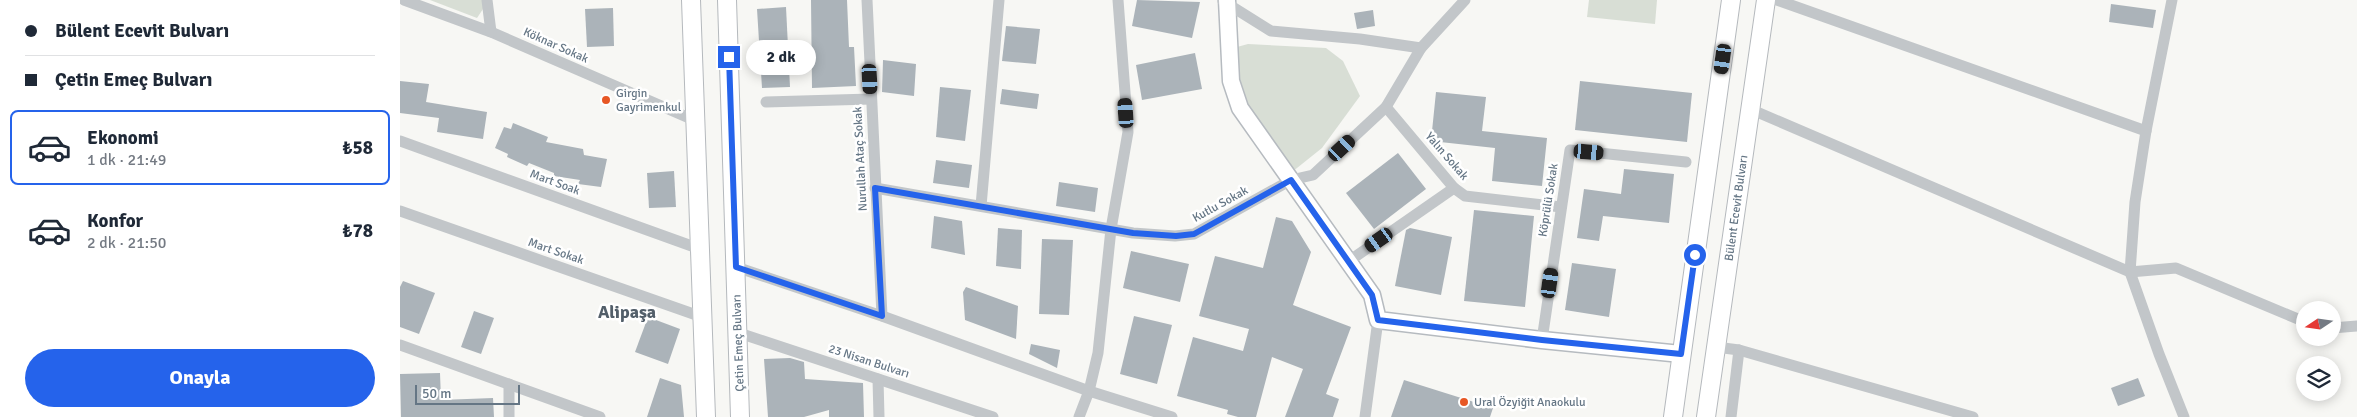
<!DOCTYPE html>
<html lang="tr">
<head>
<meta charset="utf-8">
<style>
	:root { --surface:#fff; --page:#f6f6f7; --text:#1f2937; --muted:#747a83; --line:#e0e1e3; --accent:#2563eb }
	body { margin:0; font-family:Signika,sans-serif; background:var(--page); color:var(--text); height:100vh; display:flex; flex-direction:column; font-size:19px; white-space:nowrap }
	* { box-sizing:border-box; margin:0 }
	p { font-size:16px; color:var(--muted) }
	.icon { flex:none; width:28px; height:28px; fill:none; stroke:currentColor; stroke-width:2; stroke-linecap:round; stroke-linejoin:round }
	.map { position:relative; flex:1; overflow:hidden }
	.details { display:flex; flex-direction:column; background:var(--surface); width:400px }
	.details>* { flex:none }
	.hud { display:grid; align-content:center; height:110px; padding:0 25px; background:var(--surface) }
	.needle { width:32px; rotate:257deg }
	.buttons { position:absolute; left:1896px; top:301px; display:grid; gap:10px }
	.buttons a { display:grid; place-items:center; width:45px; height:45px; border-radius:50%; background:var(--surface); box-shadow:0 2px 12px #0003; font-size:25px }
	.scale { position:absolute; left:15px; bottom:12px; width:105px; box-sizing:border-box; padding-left:5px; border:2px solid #657685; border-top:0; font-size:14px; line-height:18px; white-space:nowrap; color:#657685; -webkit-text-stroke:4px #fff; paint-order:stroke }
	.end { position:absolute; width:22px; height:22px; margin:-11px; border:6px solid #2563eb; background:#fff; box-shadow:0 0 0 2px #fff }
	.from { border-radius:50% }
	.bubble { position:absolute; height:35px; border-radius:18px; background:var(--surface); box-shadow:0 2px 12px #0003; font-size:16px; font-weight:700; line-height:35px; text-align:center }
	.car { position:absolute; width:15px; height:30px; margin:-15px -8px; border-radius:6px; box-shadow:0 0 4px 1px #0007; background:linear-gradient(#222 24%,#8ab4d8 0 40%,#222 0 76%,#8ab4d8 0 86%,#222 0) }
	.hud b { display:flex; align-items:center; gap:18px; height:48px; font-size:19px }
	.hud b+b { border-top:1px solid var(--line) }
	.hud i { width:12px; height:12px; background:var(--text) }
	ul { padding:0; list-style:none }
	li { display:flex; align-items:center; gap:15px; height:75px; margin:0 10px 8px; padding:0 15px; border:2px solid transparent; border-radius:8px }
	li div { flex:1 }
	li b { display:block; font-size:19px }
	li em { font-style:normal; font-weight:700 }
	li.current { border-color:var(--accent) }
	li>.icon { width:45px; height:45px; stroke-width:1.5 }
	.action { display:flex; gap:10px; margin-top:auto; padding:10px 25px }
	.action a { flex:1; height:58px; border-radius:30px; background:var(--accent); color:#fff; font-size:20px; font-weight:700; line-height:58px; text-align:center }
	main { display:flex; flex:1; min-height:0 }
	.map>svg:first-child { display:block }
	.green { fill:#d8ded5 }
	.building { fill:#abb3b9 }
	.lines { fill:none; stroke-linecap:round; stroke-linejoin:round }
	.secondary-casing { stroke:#b6bbc0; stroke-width:19 }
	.primary-casing { stroke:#b5b9bd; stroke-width:20 }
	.street { stroke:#c2c6c9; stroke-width:11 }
	.secondary { stroke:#fff; stroke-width:16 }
	.primary { stroke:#fff; stroke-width:18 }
	.route { stroke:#2563eb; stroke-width:6 }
	.poi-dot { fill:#e75724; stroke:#fff; stroke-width:2 }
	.labels { text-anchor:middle; stroke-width:5; stroke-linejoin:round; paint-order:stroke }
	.street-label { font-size:12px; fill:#657685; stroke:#fff }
	.poi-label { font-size:12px; fill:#657685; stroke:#fff; text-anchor:start }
	.district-label { font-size:18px; font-weight:bold; fill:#535f6a; stroke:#fff }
</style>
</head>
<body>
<main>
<section class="details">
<div class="hud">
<b><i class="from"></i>Bülent Ecevit Bulvarı</b>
<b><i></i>Çetin Emeç Bulvarı</b>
</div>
<ul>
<li class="current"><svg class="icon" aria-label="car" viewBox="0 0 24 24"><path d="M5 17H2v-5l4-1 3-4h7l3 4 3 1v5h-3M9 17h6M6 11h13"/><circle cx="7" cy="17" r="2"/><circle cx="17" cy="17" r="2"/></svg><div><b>Ekonomi</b><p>1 dk · 21:49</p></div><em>₺58</em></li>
<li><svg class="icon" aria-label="car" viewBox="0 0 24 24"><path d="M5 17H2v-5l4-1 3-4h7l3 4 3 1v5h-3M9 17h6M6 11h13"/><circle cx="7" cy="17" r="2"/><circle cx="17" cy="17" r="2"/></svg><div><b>Konfor</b><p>2 dk · 21:50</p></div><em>₺78</em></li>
</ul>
<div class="action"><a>Onayla</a></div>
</section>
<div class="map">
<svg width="1957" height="417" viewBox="0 0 1957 417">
	<rect width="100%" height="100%" fill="#f7f7f4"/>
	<!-- green -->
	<g class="green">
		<path d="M30,0H84L85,6L77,18Z"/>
		<path d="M1189,0H1257L1255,24L1187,17Z"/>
		<path d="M848,44L926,48L943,61L960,96L922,148L892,172L844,106L835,79L837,47Z"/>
	</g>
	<!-- building -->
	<g class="building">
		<path d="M411,0H447L449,47H454L456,86L412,88Z"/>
		<path d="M737,0L800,2L792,38L732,26Z"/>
		<path d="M1711,4L1756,10L1753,28L1709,22Z"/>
		<path d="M386,7L390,87L362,88L357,9Z"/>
		<path d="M213,8L214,46L187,47L185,9Z"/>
		<path d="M973,10L975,26L957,29L954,13Z"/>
		<path d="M606,26L640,29L636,64L602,61Z"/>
		<path d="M795,53L802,89L742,100L736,65Z"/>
		<path d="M483,60L516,64L514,96L482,92Z"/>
		<path d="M0,81L29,84L26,102L87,112L83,139L37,132L39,118L0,113Z"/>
		<path d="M1180,81L1292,93L1287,142L1175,130Z"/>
		<path d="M540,87L571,90L565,141L536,137Z"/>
		<path d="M602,89L639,94L637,109L600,104Z"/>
		<path d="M1036,92L1086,97L1082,131L1147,138L1142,186L1092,181L1095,148L1031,141Z"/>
		<path d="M113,123L148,137L146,142L183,149L184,155L207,159L201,187L178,184L180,180L154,176V173L129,163L127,166L107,157L108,154L95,148L104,127L111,129Z"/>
		<path d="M998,153L1026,189L974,229L946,193Z"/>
		<path d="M536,160L572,165L569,188L533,183Z"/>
		<path d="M1224,169L1274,174L1269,223L1203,216L1199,241L1177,238L1184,189L1221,194Z"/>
		<path d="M274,171L276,207L249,208L247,173Z"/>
		<path d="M659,182L698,188L695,212L656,206Z"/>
		<path d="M1074,210L1134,216L1125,307L1064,301Z"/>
		<path d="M534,216L562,221L565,255L531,248Z"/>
		<path d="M876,217L892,221L911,252L893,305L951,327L926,394L939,399L933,417H885L903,369L872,357L856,417H838L827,414L828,410L777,396L793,337L843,351L849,329L799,316L815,256L863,268Z"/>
		<path d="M598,228L622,230L621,269L596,266Z"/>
		<path d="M1010,228L1052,237L1041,295L995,286L1006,230Z"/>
		<path d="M642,239L673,240L669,315L639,314Z"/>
		<path d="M731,251L789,264L780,302L723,288Z"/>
		<path d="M1172,263L1216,269L1209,317L1165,310Z"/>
		<path d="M3,281L35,293L19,334L0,327V287Z"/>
		<path d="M566,287L618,306L616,339L565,320L563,292Z"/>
		<path d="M74,311L94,318L81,354L61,347Z"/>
		<path d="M734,316L772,325L757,384L720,374Z"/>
		<path d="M248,317L280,329L268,364L235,352Z"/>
		<path d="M631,344L660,350L657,368L629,354Z"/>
		<path d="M390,358L404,362L405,379L463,383L464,417H429V410L404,417H368L364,359Z"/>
		<path d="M40,373L41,400L93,398L94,417H1L0,374Z"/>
		<path d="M260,378L281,385L284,417H247Z"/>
		<path d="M1738,378L1745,396L1718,406L1711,388Z"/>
		<path d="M1004,380L1093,408L1090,417H991Z"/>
	</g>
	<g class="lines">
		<defs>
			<path id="secondary" d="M827,0L831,81L840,108L972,295L978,320L1142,340L1281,354"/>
			<g id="primary">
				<path d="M291,0L306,417"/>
				<path d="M327,0L340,417"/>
				<path d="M1273,417L1331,0"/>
				<path d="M1306,417L1366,0"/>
			</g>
		</defs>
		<!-- secondary casing -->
		<use href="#secondary" class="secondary-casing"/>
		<!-- primary casing -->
		<use href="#primary" class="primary-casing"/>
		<!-- street -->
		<g class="street">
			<path d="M4,0L91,32L296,121"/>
			<path d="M87,0L91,32"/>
			<path d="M467,0L482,316"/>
			<path d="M1377,0L1746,131"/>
			<path d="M1772,0L1746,131L1735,202L1730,272L1759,354L1784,417"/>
			<path d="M823,1L871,31L960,39L1021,48"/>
			<path d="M366,102L471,99"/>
			<path d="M986,107L1054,188L1065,196L1161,207"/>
			<path d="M1350,109L1730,272L1776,268L1905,322"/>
			<path d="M0,141L300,249"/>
			<path d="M475,188L733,233L775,236L794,234L891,180L913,175L986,107L1021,48L1065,0"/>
			<path d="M581,206L599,0"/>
			<path d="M0,211L302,317"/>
			<path d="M949,261L1054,188"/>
			<path d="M336,267L482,316L689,391L772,417"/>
			<path d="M1932,328L1957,326"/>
			<path d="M336,332L593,417"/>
			<path d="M1142,340L1170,150L1286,162"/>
			<path d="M0,345L200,417"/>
			<path d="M1316,347L1339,350L1573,417"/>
			<path d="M478,379L479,417"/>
			<path d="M109,417V384"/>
			<path d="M679,417L689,391L698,353L711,229L728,132L718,0"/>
			<path d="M965,417L978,320"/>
			<path d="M1331,417L1339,350"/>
		</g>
		<!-- secondary -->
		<use href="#secondary" class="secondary"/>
		<!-- primary -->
		<use href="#primary" class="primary"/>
	</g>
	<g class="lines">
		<!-- route -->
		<path class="route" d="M329,57L336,267L482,316L475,188L733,233L776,236L794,234L891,180L972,295L978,320L1142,340L1281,354L1295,255"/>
	</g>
	<!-- markers -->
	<g class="poi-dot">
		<circle cx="206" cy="100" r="5"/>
		<circle cx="1064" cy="402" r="5"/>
	</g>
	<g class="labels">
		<!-- street labels -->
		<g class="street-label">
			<text transform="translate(156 45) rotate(24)" y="4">Köknar Sokak</text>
			<text transform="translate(1047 156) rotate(49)" y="4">Yalın Sokak</text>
			<text transform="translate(460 159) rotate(-93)" y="4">Nurullah Ataç Sokak</text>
			<text transform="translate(155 182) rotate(20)" y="4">Mart Soak</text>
			<text transform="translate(1148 200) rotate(-81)" y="4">Köprülü Sokak</text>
			<text transform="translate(820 204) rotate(-29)" y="4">Kutlu Sokak</text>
			<text transform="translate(1336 208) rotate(-82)" y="4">Bülent Ecevit Bulvarı</text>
			<text transform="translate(156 251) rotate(19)" y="4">Mart Sokak</text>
			<text transform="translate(338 343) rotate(-92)" y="4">Çetin Emeç Bulvarı</text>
			<text transform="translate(469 361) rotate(18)" y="4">23 Nisan Bulvarı</text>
		</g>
		<!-- poi labels -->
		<g class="poi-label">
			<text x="216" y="97">Girgin<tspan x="216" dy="14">Gayrimenkul</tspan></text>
			<text x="1074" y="406">Ural Özyiğit Anaokulu</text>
		</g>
		<!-- district labels -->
		<g class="district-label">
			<text x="227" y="318">Alipaşa</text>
		</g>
	</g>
</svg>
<div class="buttons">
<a><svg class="needle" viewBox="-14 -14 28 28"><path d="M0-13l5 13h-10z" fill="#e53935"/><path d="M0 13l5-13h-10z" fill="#747a83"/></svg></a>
<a><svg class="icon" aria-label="layers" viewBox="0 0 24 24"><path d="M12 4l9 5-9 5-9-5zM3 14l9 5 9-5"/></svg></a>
</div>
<div class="scale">50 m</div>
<i class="end from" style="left:1295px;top:255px"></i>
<i class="end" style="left:329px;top:57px"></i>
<div class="bubble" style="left:346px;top:40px;width:70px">2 dk</div>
<i class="car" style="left:1323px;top:59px;rotate:188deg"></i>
<i class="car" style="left:470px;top:79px;rotate:177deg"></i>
<i class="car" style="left:726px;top:113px;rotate:356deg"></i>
<i class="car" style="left:942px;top:148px;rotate:47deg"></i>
<i class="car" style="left:1189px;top:152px;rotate:95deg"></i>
<i class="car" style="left:979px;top:240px;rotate:235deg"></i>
<i class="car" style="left:1150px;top:283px;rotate:8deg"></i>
</div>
</main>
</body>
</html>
